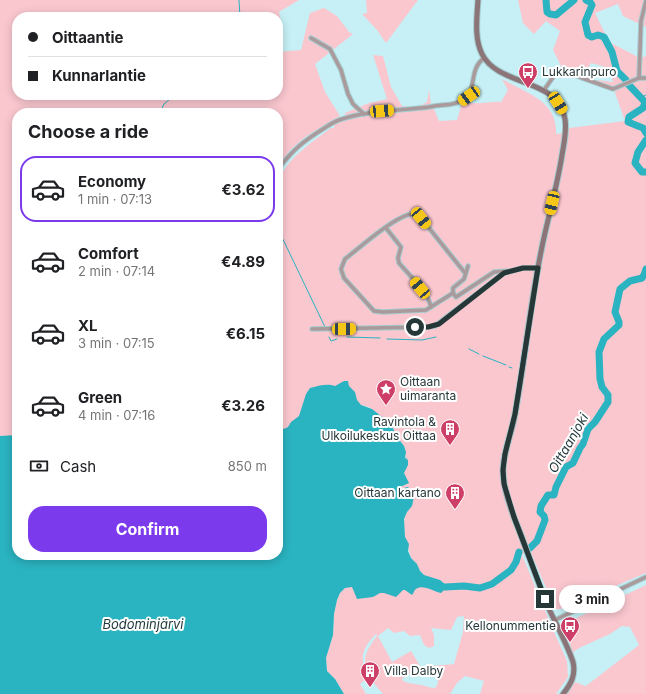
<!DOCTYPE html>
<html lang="en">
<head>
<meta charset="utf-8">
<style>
	:root { --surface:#fff; --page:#f2f2f2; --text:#202124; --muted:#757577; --line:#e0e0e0; --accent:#7c3aed }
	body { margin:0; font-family:Inter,sans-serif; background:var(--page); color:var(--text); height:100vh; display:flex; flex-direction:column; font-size:15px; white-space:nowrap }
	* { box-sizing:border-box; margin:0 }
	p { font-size:13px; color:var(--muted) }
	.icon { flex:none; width:22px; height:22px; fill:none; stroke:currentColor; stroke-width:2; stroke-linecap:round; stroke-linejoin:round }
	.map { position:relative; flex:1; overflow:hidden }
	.details { position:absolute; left:12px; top:108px; width:271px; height:452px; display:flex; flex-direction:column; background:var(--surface); border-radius:16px; box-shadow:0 2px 10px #0003 }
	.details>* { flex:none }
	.banner { position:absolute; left:12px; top:12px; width:271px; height:88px; border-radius:16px; box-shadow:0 2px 10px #0003; display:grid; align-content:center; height:88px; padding:0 16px; background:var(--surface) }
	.end { position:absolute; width:18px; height:18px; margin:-9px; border:5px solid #263738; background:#fff; box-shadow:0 0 0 2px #fff }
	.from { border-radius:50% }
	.bubble { position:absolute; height:28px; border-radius:14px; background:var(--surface); box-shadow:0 2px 10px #0003; font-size:13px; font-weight:700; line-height:28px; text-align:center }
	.car { position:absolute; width:12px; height:24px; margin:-12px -6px; border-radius:5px; box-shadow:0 0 3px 1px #0007; background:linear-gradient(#f5c518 24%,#345 0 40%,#f5c518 0 76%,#345 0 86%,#f5c518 0) }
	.banner b { display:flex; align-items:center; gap:14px; height:38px; font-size:15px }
	.banner b+b { border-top:1px solid var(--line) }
	.banner i { width:10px; height:10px; background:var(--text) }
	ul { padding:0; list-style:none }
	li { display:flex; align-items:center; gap:12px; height:66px; margin:0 8px 6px; padding:0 8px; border:2px solid transparent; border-radius:16px }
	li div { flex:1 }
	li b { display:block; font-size:15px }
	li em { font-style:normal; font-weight:700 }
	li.on { border-color:var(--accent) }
	li>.icon { width:36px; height:36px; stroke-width:1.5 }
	h2 { padding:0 16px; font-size:18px; line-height:48px }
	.pay { display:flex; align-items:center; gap:10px; height:44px; padding:0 16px; font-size:15px }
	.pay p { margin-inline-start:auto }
	.button { display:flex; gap:8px; margin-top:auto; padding:8px 16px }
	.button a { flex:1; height:46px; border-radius:16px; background:var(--accent); color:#fff; font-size:16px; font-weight:700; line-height:46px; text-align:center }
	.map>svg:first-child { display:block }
	.green { fill:#fac7cf; fill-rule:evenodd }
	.water { fill:#2ab3c0 }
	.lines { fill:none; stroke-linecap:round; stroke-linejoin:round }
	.stream { stroke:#2ab3c0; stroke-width:1 }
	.river { stroke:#2ab3c0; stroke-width:7 }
	.street-casing { stroke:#a6cbcf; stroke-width:5.5 }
	.secondary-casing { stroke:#a6cbcf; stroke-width:7 }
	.street { stroke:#ab9a9c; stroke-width:3.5 }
	.secondary { stroke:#8c7578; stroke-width:5 }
	.route { stroke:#263738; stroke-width:5 }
	.labels { text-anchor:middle; stroke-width:4; stroke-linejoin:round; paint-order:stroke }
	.poi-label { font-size:12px; fill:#263738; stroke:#fff; text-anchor:start }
	.water-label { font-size:13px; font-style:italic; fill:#1f3538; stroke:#fff }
</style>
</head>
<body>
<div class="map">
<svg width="646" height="694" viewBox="0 0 646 694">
	<rect width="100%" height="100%" fill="#c6f0f5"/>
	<!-- green -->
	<g class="green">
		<path d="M0,0H299L279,12L282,30L278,44V17H17V95H278V52L301,50L310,13L324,8L337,16L349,32L353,34L315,64L325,92L340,116L305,137L290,150L278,166V113H17V458L0,451Z"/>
		<path d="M366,0H418L386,43L377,30L362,14L367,13Z"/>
		<path d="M518,0H646V27L623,16L618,4L595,13L609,42L640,58L646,56V573L606,590V594L581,599L561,609H555L529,548L522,555L554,632L567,661L568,677L556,694H480L484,681L465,676L457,683L450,694H383C364,672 357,661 377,636L376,634C362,648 358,660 369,677L360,684L366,694H344L335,679L327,671L326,658L333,635L334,614L337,600L341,591L347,587H352L369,582L445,589L446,585L438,579H431L424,575L416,567L414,561L411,558L405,537L404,524L407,489L398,488L402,486H401L406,459L408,458L406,459L404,446L397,437L391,424L369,407L362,405L302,411L295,424L286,431L278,430V175L280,176C292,155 312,142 331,128H334V125C365,111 399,115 431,108L434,109L439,121L457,120L462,103L465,101C472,106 492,101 501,102L508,90L502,79C526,93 558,101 556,134L562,133L569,128L625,121L614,90V87L608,86L596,82L597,80L613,82C610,66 605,67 591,63L582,77L563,70L553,50L560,31L546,21L534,34L523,23ZM464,616L463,632L454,664L432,666V671L437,675C438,680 439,684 435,688C430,688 427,686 422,685C416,684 410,684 403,681L402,679L420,666L411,651L392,662L378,636L388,628L394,633L404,631L410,636L420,635L424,645L429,648L434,646V635L431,628L451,630L457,617Z"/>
		<path d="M373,55L383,56L391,87L402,106C410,108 420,107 427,102L429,90L431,104L414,108L367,111L345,116V113L369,103L387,99Z"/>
		<path d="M646,585V694H566L575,682L586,686L639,645L630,627L622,626L610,634L579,648L572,653L570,646L571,645L564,628V624Z"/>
	</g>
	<!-- water -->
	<path class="water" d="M344,381H348L349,386L355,392L357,400L361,405L372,409L391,424L397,437L404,446L406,452L405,458L408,459L406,460H408V465L404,473L409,483L398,488L399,489L408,487L410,490L413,489L415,492L412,506L407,512L404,519L405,537L409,544L408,551L411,558L417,564L420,571L424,575L440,580L446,585L445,589L441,593C434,592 423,584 416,589C414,590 414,593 412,595L405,590H403L396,597L384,593H380L373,597L357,599L352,587L345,588L340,593L337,600L334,614L333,635L326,658L327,671L335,679L344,694H0V436L17,435V555H278V430H281L282,427L284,429L288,427L291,422L299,416L306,394L310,388C318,386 327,383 335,386Z"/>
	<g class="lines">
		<!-- stream -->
		<g class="stream">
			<path d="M239,0L240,17"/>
			<path d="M642,97L646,95"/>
			<path d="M160,113L164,104L175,95"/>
			<path d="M278,229L325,327"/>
			<path d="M329,337L331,341L337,339"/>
			<path d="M347,337L380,338"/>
			<path d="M387,339L422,340L436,337"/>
			<path d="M469,349L479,354"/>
			<path d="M483,356L506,365"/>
			<path d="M509,367L512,368"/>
		</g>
		<!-- river -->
		<g class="river">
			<path d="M546,0L547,12L550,14L556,15L574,0"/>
			<path d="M586,0L590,2L592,5L585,22L588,35L592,37L598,35L604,37L612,52L617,71L626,80"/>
			<path d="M628,84L645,102L643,108L629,117L628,122L643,128L646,133"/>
			<path d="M646,140L638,152L635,163L642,172H646"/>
			<path d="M530,548L537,541L545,520L544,516L540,512L541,506L548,495H554L556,487L566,467L573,463L580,448L583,444L588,429L595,422L608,402V395L602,387L600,379L599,352L604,339L619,325V322L615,312L620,289L630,281L642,278L644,275L646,269"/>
			<path d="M445,587L464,586L480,588L492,584L511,570L516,562L519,552"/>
		</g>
		<defs>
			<g id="street">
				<path d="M311,38L330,49L341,70L348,94L353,104L364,114"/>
				<path d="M639,78L641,21L646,1"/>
				<path d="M544,90L556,73L561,71L567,72L582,78L613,89L639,78H646"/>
				<path d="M278,169C293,150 302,142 323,129C328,126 333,122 339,120C367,110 399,111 429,107C448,103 451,108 469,96C475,82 471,68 484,58"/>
				<path d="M386,228L401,247L398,258L399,263C409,275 428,292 431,307"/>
				<path d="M468,266L464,279L453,288V293L456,297L494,272L507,271"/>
				<path d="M453,293L426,310L383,312L374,311L344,278L341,269L345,259C358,249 397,214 413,214C416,214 418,216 421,218L465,273"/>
				<path d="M312,329L428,327L435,326L504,273L523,268H537"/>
				<path d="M555,620L646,577"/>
			</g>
			<path id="secondary" d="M478,0C477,17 474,38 482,54C498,87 560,78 565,119C567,131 564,143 562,155C558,181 551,207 545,233C531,293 526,354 515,414C512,433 503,451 503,471C503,489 512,513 519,530C529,556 538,583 549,609C557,626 567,644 573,662C576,675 571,684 563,694"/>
		</defs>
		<!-- street casing -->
		<use href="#street" class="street-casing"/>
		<!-- secondary casing -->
		<use href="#secondary" class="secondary-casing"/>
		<!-- street -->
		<use href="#street" class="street"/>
		<!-- secondary -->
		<use href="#secondary" class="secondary"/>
	</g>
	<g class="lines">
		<!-- route -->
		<path class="route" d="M415,327H428L439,324L504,273L523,268H538L515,414L505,454L503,470L504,484L514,517L545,599"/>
	</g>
	<!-- icons -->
	<defs>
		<symbol id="bus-pin" viewBox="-11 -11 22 30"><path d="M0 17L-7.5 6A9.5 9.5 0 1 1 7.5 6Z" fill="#cd3f67" stroke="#fff"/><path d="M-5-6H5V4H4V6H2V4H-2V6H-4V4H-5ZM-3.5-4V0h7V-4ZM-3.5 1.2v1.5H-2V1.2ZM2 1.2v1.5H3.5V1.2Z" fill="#fff"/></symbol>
		<symbol id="sight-pin" viewBox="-11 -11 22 30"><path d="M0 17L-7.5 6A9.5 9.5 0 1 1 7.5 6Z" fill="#cd3f67" stroke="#fff"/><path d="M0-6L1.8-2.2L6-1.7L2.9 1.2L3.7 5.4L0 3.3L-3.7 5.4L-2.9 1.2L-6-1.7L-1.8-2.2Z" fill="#fff"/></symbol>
		<symbol id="building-pin" viewBox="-11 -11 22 30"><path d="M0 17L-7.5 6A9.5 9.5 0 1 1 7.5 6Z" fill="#cd3f67" stroke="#fff"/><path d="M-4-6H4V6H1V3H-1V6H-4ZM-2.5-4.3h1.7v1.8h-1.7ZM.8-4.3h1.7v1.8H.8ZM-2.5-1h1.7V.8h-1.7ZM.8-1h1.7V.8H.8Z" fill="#fff"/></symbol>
	</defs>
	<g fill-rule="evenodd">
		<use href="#bus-pin" x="517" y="61" width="22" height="30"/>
		<use href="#sight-pin" x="375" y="378" width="22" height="30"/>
		<use href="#building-pin" x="439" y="418" width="22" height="30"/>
		<use href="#building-pin" x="444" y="482" width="22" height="30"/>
		<use href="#bus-pin" x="559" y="615" width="22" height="30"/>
		<use href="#building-pin" x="359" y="660" width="22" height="30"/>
	</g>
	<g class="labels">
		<!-- poi labels -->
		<g class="poi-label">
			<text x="542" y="76">Lukkarinpuro</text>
			<text x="400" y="386">Oittaan<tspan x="400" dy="14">uimaranta</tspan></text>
			<text x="436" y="426" text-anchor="end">Ravintola &amp;<tspan x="436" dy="14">Ulkoilukeskus Oittaa</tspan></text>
			<text x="441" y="497" text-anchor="end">Oittaan kartano</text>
			<text x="556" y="630" text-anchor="end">Kellonummentie</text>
			<text x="384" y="675">Villa Dalby</text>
		</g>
		<!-- water labels -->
		<g class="water-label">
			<text transform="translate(568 443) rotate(-60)" y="5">Oittaanjoki</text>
			<text x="143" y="629">Bodominjärvi</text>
		</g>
	</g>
</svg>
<i class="end from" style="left:415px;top:327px"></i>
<i class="end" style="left:545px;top:599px"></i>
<div class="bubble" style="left:559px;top:585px;width:66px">3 min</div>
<i class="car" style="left:469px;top:96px;rotate:235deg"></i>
<i class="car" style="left:558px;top:103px;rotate:148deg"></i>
<i class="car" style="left:382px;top:111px;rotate:86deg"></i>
<i class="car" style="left:552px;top:203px;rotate:193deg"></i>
<i class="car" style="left:421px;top:218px;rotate:141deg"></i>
<i class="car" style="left:420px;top:288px;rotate:320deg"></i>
<i class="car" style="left:344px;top:329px;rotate:89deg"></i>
<div class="banner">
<b><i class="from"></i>Oittaantie</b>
<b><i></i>Kunnarlantie</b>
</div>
<section class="details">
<h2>Choose a ride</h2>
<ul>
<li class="on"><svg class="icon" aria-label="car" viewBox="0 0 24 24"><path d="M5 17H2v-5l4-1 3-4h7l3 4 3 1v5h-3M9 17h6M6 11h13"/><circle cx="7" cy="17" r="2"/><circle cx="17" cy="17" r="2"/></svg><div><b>Economy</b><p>1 min · 07:13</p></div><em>€3.62</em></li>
<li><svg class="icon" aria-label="car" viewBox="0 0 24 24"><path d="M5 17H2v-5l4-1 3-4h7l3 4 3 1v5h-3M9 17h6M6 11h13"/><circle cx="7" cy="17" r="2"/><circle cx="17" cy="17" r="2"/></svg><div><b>Comfort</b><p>2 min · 07:14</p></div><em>€4.89</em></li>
<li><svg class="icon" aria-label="car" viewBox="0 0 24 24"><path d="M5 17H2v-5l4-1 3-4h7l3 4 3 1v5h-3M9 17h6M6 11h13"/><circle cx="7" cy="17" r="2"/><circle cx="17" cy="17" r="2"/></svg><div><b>XL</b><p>3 min · 07:15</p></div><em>€6.15</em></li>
<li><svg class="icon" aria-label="car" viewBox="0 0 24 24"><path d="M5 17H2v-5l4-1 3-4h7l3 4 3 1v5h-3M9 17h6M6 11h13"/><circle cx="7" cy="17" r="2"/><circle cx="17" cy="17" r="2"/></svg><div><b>Green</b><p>4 min · 07:16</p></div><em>€3.26</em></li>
</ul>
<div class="pay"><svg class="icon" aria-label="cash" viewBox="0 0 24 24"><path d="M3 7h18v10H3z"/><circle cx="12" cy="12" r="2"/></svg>Cash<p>850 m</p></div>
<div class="button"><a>Confirm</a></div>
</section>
</div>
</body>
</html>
